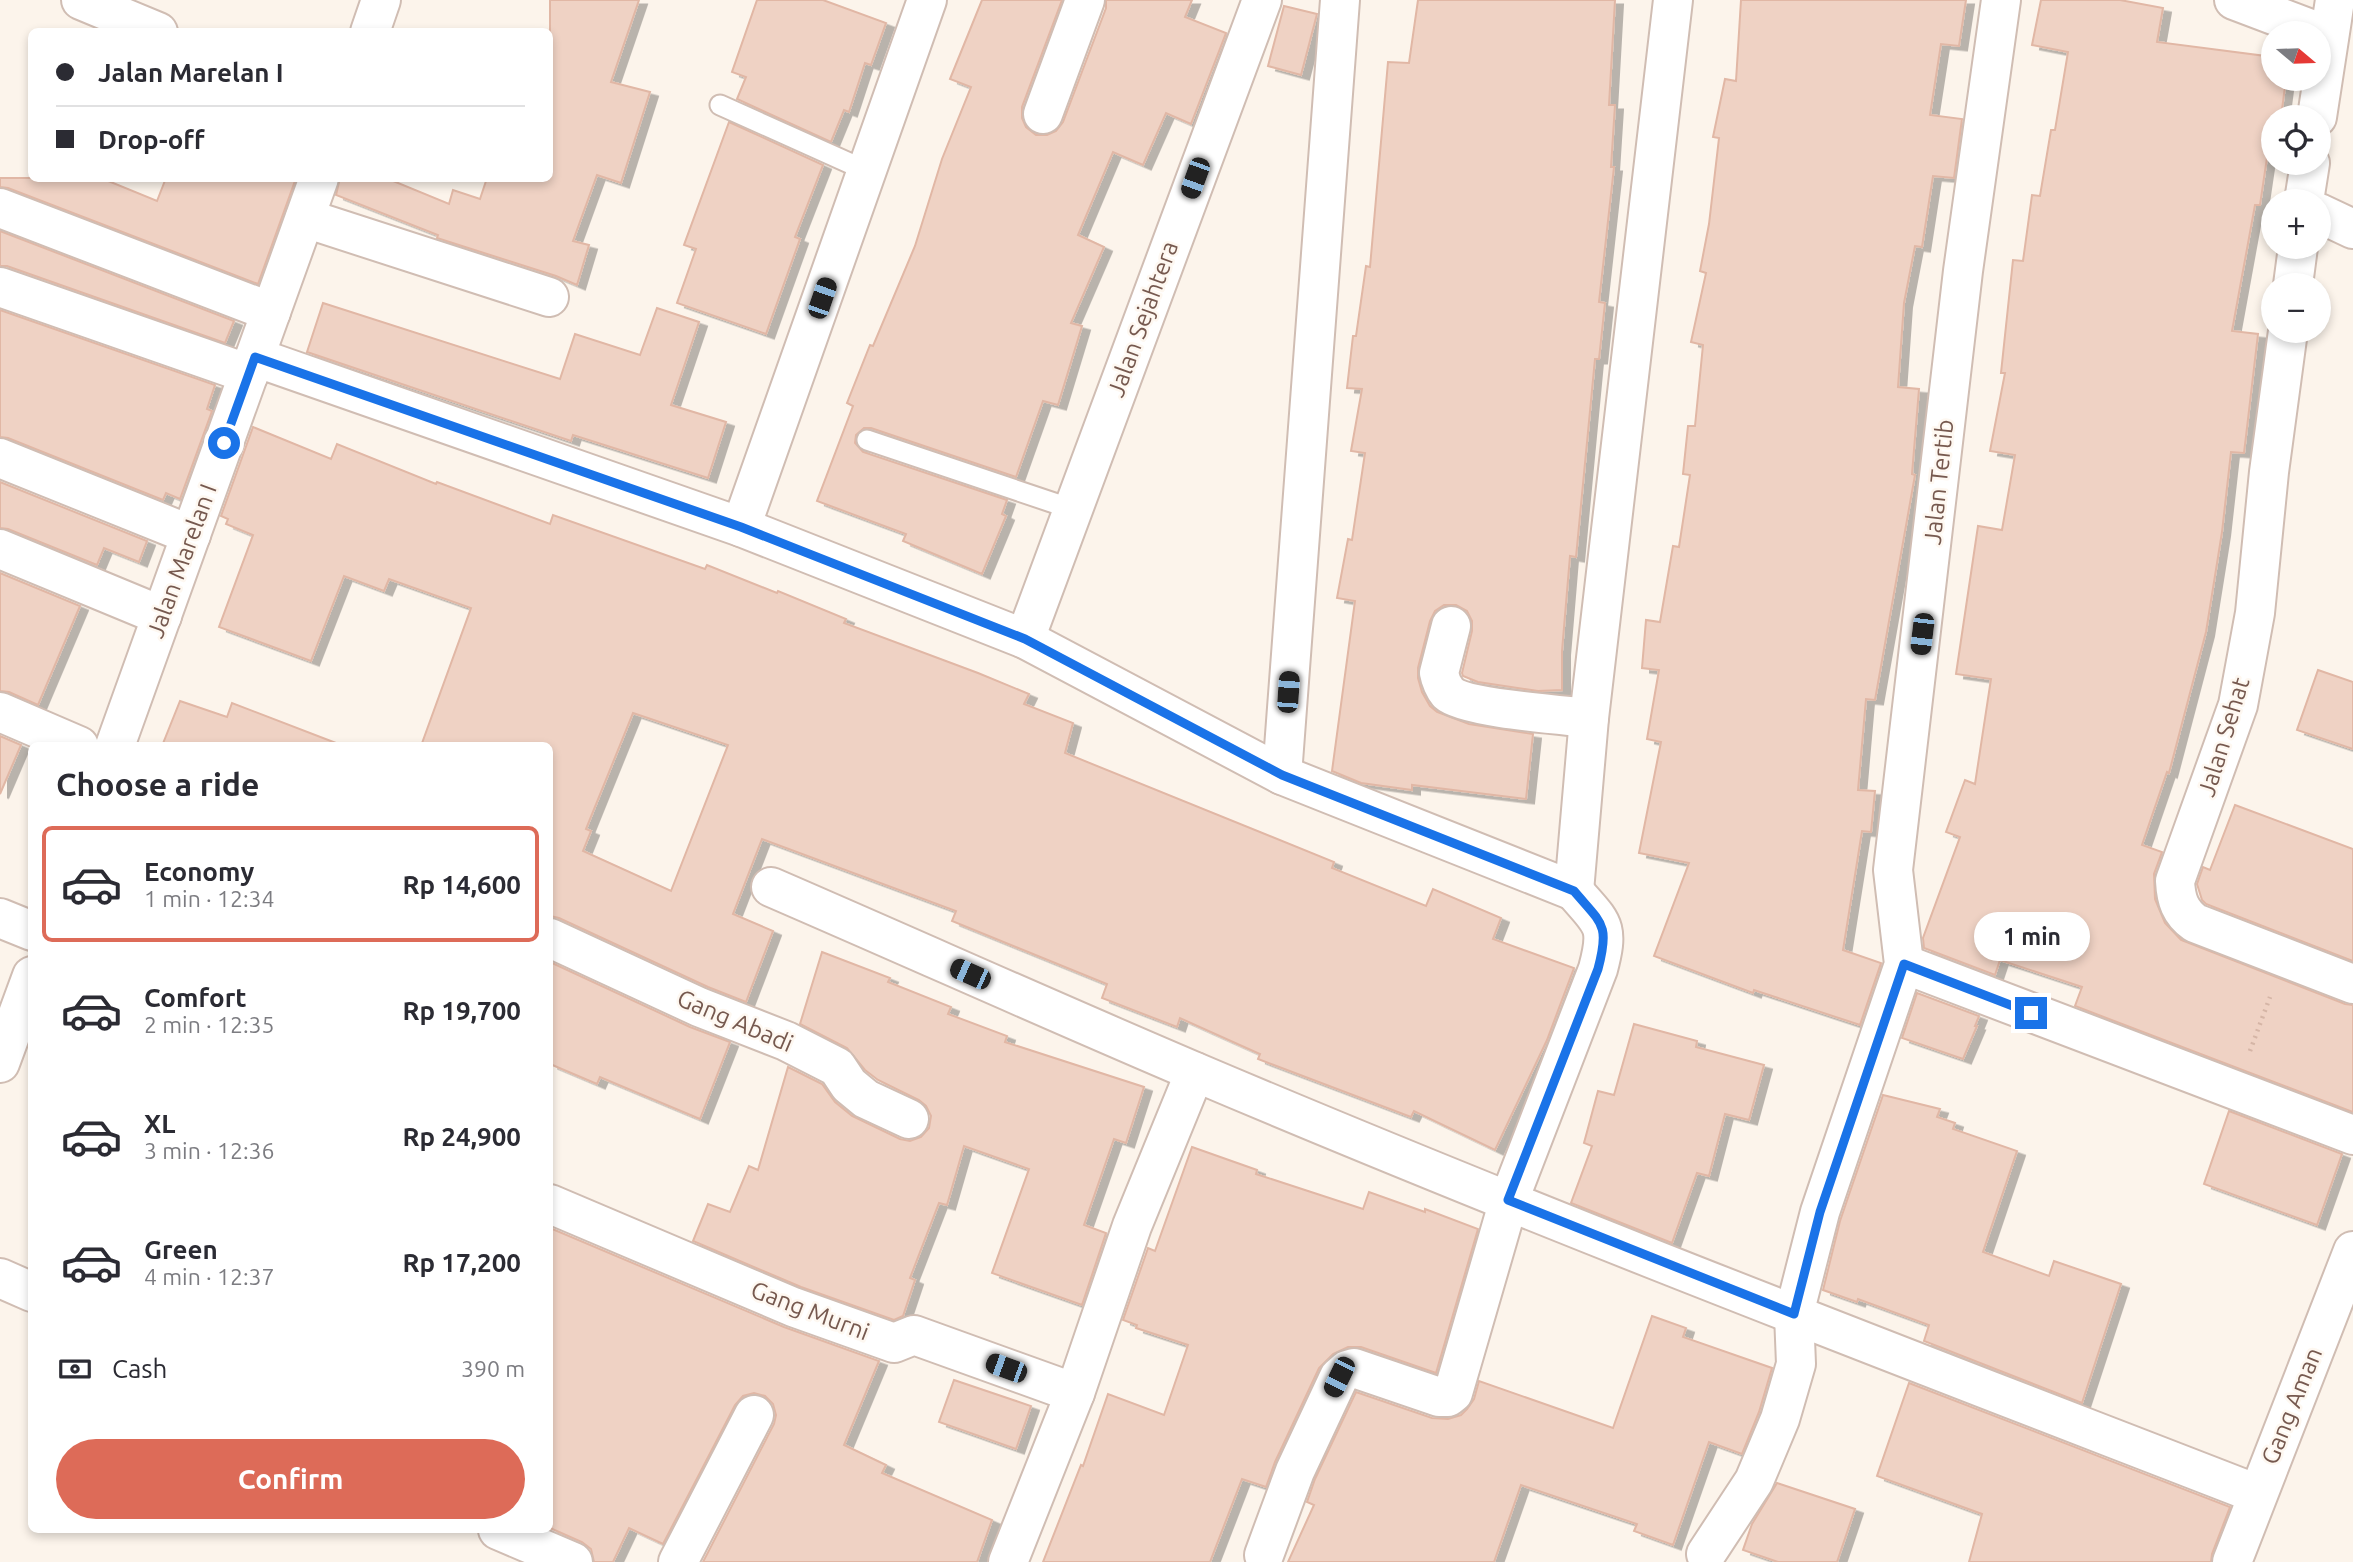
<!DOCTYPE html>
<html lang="en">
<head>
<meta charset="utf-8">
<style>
	:root { --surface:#fff; --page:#f2f2f3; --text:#2b2b33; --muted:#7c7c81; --line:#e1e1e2; --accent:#dd6b58 }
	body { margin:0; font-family:Ubuntu,sans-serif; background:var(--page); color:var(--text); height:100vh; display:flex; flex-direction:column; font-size:26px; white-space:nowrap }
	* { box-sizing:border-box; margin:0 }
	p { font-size:23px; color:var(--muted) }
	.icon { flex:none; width:38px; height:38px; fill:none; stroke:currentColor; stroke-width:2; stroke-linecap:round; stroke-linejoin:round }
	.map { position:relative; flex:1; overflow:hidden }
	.side { position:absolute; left:28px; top:742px; width:525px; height:791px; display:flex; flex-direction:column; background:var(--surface); border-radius:10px; box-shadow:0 4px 10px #0003 }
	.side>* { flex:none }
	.hud { position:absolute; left:28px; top:28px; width:525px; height:154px; border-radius:10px; box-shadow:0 4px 10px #0003; display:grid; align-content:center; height:154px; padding:0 28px; background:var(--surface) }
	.needle { width:46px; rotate:109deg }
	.tools { position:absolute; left:2261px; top:21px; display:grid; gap:14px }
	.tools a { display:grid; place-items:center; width:70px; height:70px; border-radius:50%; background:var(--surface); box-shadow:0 4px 10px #0003; font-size:35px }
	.end { position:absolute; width:32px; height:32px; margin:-16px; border:9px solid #1a73e8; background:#fff; box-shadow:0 0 0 4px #fff }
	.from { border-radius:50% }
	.bubble { position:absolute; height:49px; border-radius:24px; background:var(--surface); box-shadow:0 4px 10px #0003; font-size:23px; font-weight:700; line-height:49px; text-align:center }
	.car { position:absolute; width:21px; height:42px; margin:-21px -10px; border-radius:9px; box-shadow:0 0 5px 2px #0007; background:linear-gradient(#222 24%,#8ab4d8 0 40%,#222 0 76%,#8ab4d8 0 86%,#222 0) }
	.hud b { display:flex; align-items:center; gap:24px; height:66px; font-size:26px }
	.hud b+b { border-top:2px solid var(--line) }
	.hud i { width:18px; height:18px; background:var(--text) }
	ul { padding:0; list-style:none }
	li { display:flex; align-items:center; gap:21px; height:116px; margin:0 14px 10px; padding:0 14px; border:4px solid transparent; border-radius:10px }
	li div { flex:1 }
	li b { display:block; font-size:26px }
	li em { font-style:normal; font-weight:700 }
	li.active { border-color:var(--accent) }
	li>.icon { width:63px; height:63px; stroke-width:1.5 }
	h2 { padding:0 28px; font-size:32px; line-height:84px }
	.pay { display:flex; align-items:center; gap:18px; height:77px; padding:0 28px; font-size:26px }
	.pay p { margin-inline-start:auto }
	.cta { display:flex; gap:14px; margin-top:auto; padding:14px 28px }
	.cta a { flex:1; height:80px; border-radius:42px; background:var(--accent); color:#fff; font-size:28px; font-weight:700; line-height:80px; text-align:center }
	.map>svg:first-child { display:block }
	.building { fill:#efd2c4; stroke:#e1b7a5; stroke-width:2; fill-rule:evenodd; filter:url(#shadow) }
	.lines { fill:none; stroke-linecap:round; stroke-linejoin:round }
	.lane-casing { stroke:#d0bdb3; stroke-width:23 }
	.street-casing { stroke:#d0bdb3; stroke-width:42 }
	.path { stroke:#d5b5a6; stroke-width:4.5; stroke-dasharray:2 5; stroke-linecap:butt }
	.lane { stroke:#fff; stroke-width:19 }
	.street { stroke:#fff; stroke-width:38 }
	.route { stroke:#1a73e8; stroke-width:9 }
	.labels { text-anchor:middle; stroke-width:5; stroke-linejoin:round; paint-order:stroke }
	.street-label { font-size:24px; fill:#76594f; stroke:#fef8f1 }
</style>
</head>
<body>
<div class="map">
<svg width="2353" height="1562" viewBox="0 0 2353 1562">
	<defs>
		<filter id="shadow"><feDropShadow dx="8" dy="4.5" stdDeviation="0" flood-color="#0004"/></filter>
	</defs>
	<rect width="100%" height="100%" fill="#fcf4eb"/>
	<!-- building -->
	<g class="building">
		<path d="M550,0H639L611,82L650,92L621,183L597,175L573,241L589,245L577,285L556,276L437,238L438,235L336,195L340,178H386L449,204L453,190L480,199L487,178H550Z"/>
		<path d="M757,0H823L886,23L871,65L865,63L849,112L844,110L831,142L737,99L746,77L732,72Z"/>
		<path d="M982,0H1062L1022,107V118L1026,127L1036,135H1047L1056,131L1063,122L1106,8V0H1192L1185,17L1226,33L1191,124L1166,113L1143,165L1113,152L1078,235L1104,247L1071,323L1082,326L1058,405L1043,401L1016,477L871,428H864L856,435L855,443L863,452L1007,500L1002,514L1006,516L982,574L903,541L906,534L817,501L853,406L847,403L870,345L873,346L915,246L942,159L971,87L950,79Z"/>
		<path d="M1418,0H1615L1609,105H1615L1611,167H1614L1599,302L1605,303L1599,359H1595L1576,557L1570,556L1562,651V690L1538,691L1478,682L1463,676L1462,673L1472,631V621L1467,611L1456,605H1444L1435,611L1430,621L1418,668V678L1422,692L1430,706L1437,712L1469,724L1533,734L1526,799L1412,785V790L1361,783L1332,771L1355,601L1337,598L1348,539L1352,540L1365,453L1351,451L1362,389L1347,388L1353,336H1356L1366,266L1370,267L1388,62L1409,63Z"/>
		<path d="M1741,0H1966L1959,46L1941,44L1930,115L1962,119L1954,178L1933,176L1922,247L1915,246L1904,303L1898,387L1919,389L1912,474L1915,475L1875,700L1866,699L1858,790L1875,791L1871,832L1862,831L1843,950L1881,963L1860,1025L1754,990L1753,993L1654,956L1689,863L1639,853L1661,742L1647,739L1659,670L1642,668L1646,620L1660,622L1673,546L1679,547L1690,475L1683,474L1688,426H1695L1703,345L1691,342L1706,273L1700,271L1709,224L1719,138L1713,137L1725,79L1736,81Z"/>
		<path d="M2041,0H2120L2163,8L2157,42L2273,57V79H2286L2281,117H2273L2260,205H2255L2232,331L2258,334L2244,453L2231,452L2222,532L2206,632L2169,773L2167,772L2142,845L2162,852L2154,874L2155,899L2165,923L2181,940L2345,1004L2353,1005V1112L2075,1006L2082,987L2000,960L1995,975L1924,948L1923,938L1960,837L1946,832L1965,780L1975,784L1991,679L1956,674L1978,526L2002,530L2015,455L1990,451L2005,373H2001L2013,260L2023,261L2032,195L2040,196L2051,130H2055L2068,52L2032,45Z"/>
		<path d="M1284,6L1317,14L1301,75L1268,66Z"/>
		<path d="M729,122L823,165L795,237L800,239L766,334L677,303L696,249L684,245Z"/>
		<path d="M0,178H101L157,201L166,178H296L258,284L8,188L0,187Z"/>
		<path d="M0,231L234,321L225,343L7,266H0Z"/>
		<path d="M323,303L560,379L575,334L640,355L657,308L699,322L671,405L726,422L708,478L573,435L571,441L307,352Z"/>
		<path d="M0,310L215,385L207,409L212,411L180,499L166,493L163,500L8,438L0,437Z"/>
		<path d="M253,427L331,459L337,444L436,484L437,482L550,524L553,515L705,569L707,565L777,593L778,591L846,619L844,623L978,673L1029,694L1024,704L1073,723L1065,753L1334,862L1332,868L1426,906L1433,889L1501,918L1493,939L1574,968L1547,1040L1495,1150L1414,1111L1411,1117L1258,1059L1260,1054L1180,1018L1177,1027L1102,998L1107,984L952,921L956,911L762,839L733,914L773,931L746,1002L708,987L559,918L550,916V746H421L471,608L389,579L384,591L344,576L311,661L219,627L253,535L226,524L228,519L221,516ZM633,713L728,745L671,891L583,851L591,831L586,829Z"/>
		<path d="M0,482L147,541L139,562L104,548L97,565L8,529L0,528Z"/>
		<path d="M0,573L80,606L38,705L9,692L0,691Z"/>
		<path d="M2318,670L2353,682V749L2297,730Z"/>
		<path d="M180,701L227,717L232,703L336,743V746H162Z"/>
		<path d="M0,736L21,745L0,794Z"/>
		<path d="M2235,805L2353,849V961L2206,904L2202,900L2197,884L2203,867L2210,870Z"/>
		<path d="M822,952L890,978L888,982L951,1007L948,1014L1007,1036L1005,1042L1144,1087L1126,1143L1114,1139L1084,1225L1106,1233L1082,1305L992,1273L1029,1169L964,1146L947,1205L939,1203L910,1278L915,1280L903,1316L894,1320L801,1287L693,1241L708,1204L730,1212L749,1166L758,1170L788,1067L822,1084L835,1102L852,1116L900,1139L910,1141L921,1137L929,1128L931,1116L926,1106L919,1100L878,1080L865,1070L847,1048L800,1024Z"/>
		<path d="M550,962L690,1027L730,1042L700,1119L600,1077L597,1084L550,1064Z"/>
		<path d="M1917,993L1979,1016L1975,1026H1977L1963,1059L1902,1038Z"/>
		<path d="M1634,1024L1697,1041L1696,1047L1764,1065L1749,1120L1725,1114L1709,1176L1697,1173L1672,1243L1571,1203L1592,1146L1584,1143L1598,1091L1614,1095Z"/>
		<path d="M1883,1095L1940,1109L1937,1117L1955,1123L1953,1129L2017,1151L1983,1252L2049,1276L2054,1261L2121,1284L2082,1403L1924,1341L1929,1325L1858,1299L1857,1302L1823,1290L1840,1221Z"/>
		<path d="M2229,1111L2342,1154L2317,1225L2204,1184Z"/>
		<path d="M1192,1147L1257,1170L1256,1174L1363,1209L1369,1192L1425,1212V1209L1478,1229L1436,1373L1361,1347H1348L1333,1354L1319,1368L1275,1462L1266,1487L1242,1479L1210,1562H1043L1081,1465L1083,1466L1108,1394L1164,1415L1188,1345L1136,1328L1137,1325L1123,1320L1148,1248L1155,1251Z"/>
		<path d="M550,1228L784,1327L879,1361L844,1445L886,1465L882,1473L992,1520L977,1562H703L774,1424L776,1415L773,1404L765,1396L754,1393L743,1396L735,1405L663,1544L629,1528L613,1562H594L591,1549L582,1542L550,1528Z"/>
		<path d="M1652,1316L1686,1328L1683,1337L1772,1368L1759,1412L1742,1454L1709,1442L1673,1545L1634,1531L1637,1524L1521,1485L1494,1562H1288L1314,1505L1307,1502L1315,1479L1356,1392L1432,1418L1448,1419L1461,1415L1467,1409L1474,1399L1479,1381L1613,1428Z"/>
		<path d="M954,1380L1031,1406L1016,1449L939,1422Z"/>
		<path d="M1909,1383L2230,1507L2212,1554L2211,1562H1969L1982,1514L1877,1476Z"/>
		<path d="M1777,1483L1855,1509L1837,1562H1778L1743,1550L1752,1524Z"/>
	</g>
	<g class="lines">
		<defs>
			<g id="lane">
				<path d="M720,105L867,171"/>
				<path d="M867,440L1072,509"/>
			</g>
			<g id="street">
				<path d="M81,0L158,32"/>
				<path d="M2234,0L2329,36"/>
				<path d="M370,32L381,0"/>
				<path d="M1043,114L1085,0"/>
				<path d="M2317,117L2335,0"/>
				<path d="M2304,201L2310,163"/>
				<path d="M0,208L271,312"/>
				<path d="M2319,213L2353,229"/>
				<path d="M305,218L549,297"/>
				<path d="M2293,285L2298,247"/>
				<path d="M0,287L249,374"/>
				<path d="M2288,331L2269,472L2255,613L2238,705L2175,881C2176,900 2180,912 2195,923L2353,984"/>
				<path d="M255,357L741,527L1025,639L1282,775L1574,891L1589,718L1673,0"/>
				<path d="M0,458L191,535"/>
				<path d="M741,527L927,0"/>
				<path d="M0,549L162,616"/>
				<path d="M1451,626L1439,673C1440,679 1444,688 1448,693C1464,708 1563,715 1589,718"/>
				<path d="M1025,639L1262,0"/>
				<path d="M0,712L79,746"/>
				<path d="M115,746L319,178"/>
				<path d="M1282,775L1340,0"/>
				<path d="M771,887C912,948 1052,1011 1193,1071C1544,1220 1901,1356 2257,1494"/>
				<path d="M0,918L32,931"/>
				<path d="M550,938L699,1007L786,1041L837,1067L849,1085L866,1099L909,1119"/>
				<path d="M1904,964L2353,1135"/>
				<path d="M0,1063L32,976"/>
				<path d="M550,1204L793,1307L894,1343L914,1335L1075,1393"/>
				<path d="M0,1278L32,1292"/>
				<path d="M498,1530L573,1562"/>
				<path d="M1706,1554L1754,1481L1780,1419L1796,1364L1794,1314L1820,1212L1904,964L1893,870L1963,271L2001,0"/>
				<path d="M1264,1555L1295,1471L1339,1377L1347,1370L1354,1368L1439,1397H1448L1453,1393L1509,1200L1598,969C1610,924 1602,924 1574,891"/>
				<path d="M678,1562L754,1415"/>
				<path d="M1008,1562L1075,1393L1132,1226L1195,1072"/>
				<path d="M2232,1562L2353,1251"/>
			</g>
		</defs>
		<!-- lane casing -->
		<use href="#lane" class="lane-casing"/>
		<!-- street casing -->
		<use href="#street" class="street-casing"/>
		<!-- path -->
		<path class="path" d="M2250,1051L2270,997"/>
		<!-- lane -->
		<use href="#lane" class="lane"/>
		<!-- street -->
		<use href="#street" class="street"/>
	</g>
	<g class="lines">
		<!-- route -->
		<path class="route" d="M224,443L255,357L741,527L1025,639L1282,775L1574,891C1602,924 1610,924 1598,969L1508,1200L1794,1314L1820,1212L1904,964L2031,1013"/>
	</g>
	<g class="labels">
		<!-- street labels -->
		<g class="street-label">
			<text transform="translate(1143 319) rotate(-70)" y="8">Jalan Sejahtera</text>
			<text transform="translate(1939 482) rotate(-84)" y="8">Jalan Tertib</text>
			<text transform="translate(182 561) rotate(-70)" y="8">Jalan Marelan I</text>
			<text transform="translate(2224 737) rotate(-73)" y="8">Jalan Sehat</text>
			<text transform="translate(735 1021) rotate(23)" y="8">Gang Abadi</text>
			<text transform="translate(810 1311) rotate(21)" y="8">Gang Murni</text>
			<text transform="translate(2292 1406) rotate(-68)" y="8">Gang Aman</text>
		</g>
	</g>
</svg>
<div class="tools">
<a><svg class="needle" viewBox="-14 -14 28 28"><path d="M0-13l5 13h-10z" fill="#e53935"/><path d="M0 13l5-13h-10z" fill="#7c7c81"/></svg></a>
<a><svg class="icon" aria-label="locate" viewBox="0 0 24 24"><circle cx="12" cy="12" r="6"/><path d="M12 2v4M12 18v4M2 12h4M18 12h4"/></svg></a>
<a>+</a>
<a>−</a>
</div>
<i class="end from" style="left:224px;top:443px"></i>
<i class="end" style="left:2031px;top:1013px"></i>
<div class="bubble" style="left:1974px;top:912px;width:116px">1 min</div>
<i class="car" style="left:1195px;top:178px;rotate:200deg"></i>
<i class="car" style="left:822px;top:298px;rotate:19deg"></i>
<i class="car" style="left:1922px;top:634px;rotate:187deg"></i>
<i class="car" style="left:1288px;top:692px;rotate:4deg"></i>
<i class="car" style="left:970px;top:974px;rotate:294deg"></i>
<i class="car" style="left:1006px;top:1368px;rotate:290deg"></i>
<i class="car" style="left:1339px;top:1377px;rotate:206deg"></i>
<div class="hud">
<b><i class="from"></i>Jalan Marelan I</b>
<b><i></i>Drop-off</b>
</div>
<section class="side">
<h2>Choose a ride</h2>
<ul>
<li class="active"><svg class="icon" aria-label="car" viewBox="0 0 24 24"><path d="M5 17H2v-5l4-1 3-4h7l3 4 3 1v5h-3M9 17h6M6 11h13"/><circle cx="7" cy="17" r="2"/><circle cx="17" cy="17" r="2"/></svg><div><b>Economy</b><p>1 min · 12:34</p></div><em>Rp 14,600</em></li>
<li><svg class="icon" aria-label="car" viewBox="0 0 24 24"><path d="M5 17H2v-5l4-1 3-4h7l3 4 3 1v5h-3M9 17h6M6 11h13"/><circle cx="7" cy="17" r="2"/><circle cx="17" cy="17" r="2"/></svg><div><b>Comfort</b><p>2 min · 12:35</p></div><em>Rp 19,700</em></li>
<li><svg class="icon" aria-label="car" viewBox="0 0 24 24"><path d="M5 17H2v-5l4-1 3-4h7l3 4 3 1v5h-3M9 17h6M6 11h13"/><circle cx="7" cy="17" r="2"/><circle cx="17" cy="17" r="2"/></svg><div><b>XL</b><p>3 min · 12:36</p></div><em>Rp 24,900</em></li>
<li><svg class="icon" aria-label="car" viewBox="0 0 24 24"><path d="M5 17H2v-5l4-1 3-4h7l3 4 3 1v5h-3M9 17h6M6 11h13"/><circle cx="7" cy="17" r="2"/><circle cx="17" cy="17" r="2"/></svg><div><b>Green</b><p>4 min · 12:37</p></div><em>Rp 17,200</em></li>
</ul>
<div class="pay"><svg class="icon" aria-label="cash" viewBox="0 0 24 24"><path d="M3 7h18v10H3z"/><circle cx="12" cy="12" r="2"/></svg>Cash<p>390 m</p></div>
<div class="cta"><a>Confirm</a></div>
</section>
</div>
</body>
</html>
